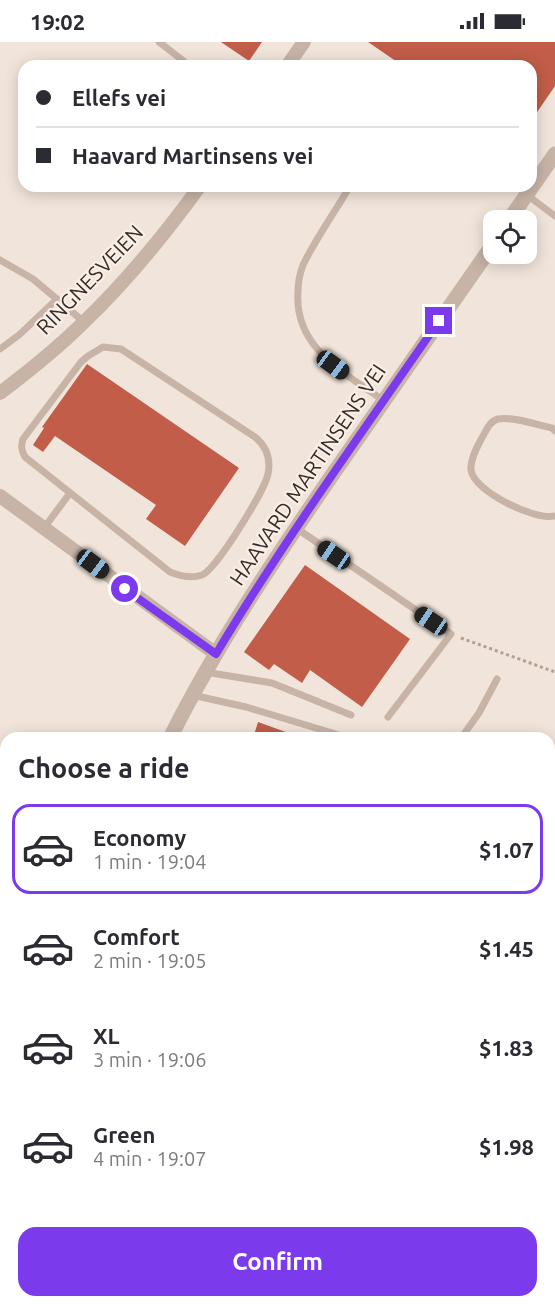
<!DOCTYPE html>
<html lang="en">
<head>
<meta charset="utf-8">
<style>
	:root { --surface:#fff; --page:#f7f7f7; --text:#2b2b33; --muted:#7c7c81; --line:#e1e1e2; --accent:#7c3aed }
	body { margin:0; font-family:Ubuntu,sans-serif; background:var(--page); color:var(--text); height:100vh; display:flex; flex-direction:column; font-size:22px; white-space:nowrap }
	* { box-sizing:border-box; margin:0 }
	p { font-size:20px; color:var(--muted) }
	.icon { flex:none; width:33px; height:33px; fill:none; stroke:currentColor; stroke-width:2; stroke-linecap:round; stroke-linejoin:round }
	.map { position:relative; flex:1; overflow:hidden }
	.details { position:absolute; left:0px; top:690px; width:555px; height:576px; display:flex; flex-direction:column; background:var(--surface); border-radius:18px 18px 0 0; box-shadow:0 3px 15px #0003 }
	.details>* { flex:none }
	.hud { position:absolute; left:18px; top:18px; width:519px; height:132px; border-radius:18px; box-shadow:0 3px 15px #0003; display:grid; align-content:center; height:132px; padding:0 18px; background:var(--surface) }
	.controls { position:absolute; left:483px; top:168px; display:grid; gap:12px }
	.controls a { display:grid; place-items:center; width:54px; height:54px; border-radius:12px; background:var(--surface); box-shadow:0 3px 15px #0003; font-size:30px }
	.end { position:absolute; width:27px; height:27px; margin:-14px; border:8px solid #7c3aed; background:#fff; box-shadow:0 0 0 3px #fff }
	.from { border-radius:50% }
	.car { position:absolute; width:18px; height:36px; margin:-18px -9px; border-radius:8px; box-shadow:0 0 4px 2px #0007; background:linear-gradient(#222 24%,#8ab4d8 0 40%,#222 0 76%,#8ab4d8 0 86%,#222 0) }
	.hud b { display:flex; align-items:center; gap:21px; height:57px; font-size:22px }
	.hud b+b { border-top:2px solid var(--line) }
	.hud i { width:15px; height:15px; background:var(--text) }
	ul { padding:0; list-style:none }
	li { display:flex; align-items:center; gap:18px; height:90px; margin:0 12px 9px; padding:0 6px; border:3px solid transparent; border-radius:18px }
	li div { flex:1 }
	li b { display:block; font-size:22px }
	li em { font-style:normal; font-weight:700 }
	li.active { border-color:var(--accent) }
	li>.icon { width:54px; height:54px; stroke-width:1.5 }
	h2 { padding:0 18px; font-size:27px; line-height:72px }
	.cta { display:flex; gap:12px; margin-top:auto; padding:12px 18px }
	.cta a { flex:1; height:69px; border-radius:18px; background:var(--accent); color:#fff; font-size:24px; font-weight:700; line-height:69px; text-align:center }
	.status { display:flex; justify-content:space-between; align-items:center; height:42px; padding:0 30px; background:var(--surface); direction:ltr }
	.status svg { height:16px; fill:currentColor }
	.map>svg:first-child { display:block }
	.forest { fill:url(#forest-crowns) }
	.building { fill:#c15d48 }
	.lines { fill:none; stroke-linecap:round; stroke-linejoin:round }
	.path { stroke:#b49e92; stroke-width:3; stroke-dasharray:3 3; stroke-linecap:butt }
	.service { stroke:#c8b4a7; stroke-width:7 }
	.minor { stroke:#c8b4a7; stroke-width:14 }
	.tertiary { stroke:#c8b4a7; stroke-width:15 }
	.route { stroke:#7c3aed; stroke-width:8 }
	.labels { text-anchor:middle; stroke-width:4.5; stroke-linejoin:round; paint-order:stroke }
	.street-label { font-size:21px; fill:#352b27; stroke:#f9efe7 }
</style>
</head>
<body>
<div class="status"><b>19:02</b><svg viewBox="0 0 49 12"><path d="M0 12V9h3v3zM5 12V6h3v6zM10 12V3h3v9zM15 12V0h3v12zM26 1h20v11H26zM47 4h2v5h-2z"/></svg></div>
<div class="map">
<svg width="555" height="1266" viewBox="0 0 555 1266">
	<defs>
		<pattern id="forest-crowns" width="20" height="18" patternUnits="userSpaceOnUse" patternTransform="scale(1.5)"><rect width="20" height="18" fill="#b6bf9b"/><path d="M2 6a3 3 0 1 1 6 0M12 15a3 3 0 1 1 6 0" fill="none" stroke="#959b7e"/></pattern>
	</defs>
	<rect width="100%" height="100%" fill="#f1e5db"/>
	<!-- forest -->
	<path class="forest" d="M555,716V1266H520L527,1260H549V733Z"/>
	<!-- building -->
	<g class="building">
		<path d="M221,0H262L249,19Z"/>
		<path d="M368,0H555V44L531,79V24H403Z"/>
		<path d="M87,322L239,426L185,504L146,477L156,463L55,394L43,410L33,403L44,386L42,385Z"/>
		<path d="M305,523L410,597L362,665L310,628L302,641L274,622L269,628L244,610Z"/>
		<path d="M258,680L297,694V696H253Z"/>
	</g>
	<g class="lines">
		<!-- path -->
		<g class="path">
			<path d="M461,596L555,630"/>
			<path d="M549,809L555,793"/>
			<path d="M549,1209L555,1216"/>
		</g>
		<!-- service -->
		<g class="service">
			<path d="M159,0L190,24"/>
			<path d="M350,144C335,170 316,196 303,223C300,231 298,241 298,250C294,306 344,330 384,359"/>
			<path d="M527,153L555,174"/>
			<path d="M0,218L33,237L84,280"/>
			<path d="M103,305L121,307L255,395C266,404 271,417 268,432C265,448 216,528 202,533C191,537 180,534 170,530L25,415C21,408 21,404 23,397L81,320L88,314Z"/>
			<path d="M0,307L19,293L57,257"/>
			<path d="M555,389L552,386C538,383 511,374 498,377C490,379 487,387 483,394C478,403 470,417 471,428C474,450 536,479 555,474"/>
			<path d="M44,486L70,451"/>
			<path d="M296,486L451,592L388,675"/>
			<path d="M205,630L272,641L351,673"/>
			<path d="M192,653L246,665L349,696"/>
			<path d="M461,696L479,671L497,637"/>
			<path d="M0,748L6,749"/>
			<path d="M0,926L6,927"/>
			<path d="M0,1246L6,1247"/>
			<path d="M75,1260L95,1266"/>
			<path d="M142,1260L164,1266L172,1260"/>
			<path d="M274,1260L290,1266"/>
			<path d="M406,1260L407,1266"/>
			<path d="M351,1266L353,1260"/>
		</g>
		<!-- minor -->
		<g class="minor">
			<path d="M287,24L304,0"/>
			<path d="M0,351C29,329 58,306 84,280C127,239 165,192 200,144"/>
			<path d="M0,454L216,612"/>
		</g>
		<!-- tertiary -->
		<g class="tertiary">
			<path d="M509,178L555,112"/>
			<path d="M170,696C217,602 276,515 335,429C388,353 441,277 494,201"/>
			<path d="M0,1235L6,1214"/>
		</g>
	</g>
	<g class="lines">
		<!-- route -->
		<path class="route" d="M125,547L216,612C285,497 363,389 439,279"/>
	</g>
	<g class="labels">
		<!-- street labels -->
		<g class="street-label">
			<text transform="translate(90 238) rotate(-46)" y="7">RINGNESVEIEN</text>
			<text transform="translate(308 433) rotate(-56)" y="7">HAAVARD MARTINSENS VEI</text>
		</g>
	</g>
</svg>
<div class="controls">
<a><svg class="icon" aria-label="locate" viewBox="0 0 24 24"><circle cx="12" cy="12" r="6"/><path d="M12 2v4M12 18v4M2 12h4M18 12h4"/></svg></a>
</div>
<i class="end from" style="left:125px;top:547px"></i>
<i class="end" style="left:439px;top:279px"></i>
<i class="car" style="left:333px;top:323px;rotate:126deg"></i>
<i class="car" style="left:334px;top:513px;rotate:304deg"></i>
<i class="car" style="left:93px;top:522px;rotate:127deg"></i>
<i class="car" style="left:431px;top:579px;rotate:304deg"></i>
<div class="hud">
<b><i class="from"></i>Ellefs vei</b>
<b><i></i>Haavard Martinsens vei</b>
</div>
<section class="details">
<h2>Choose a ride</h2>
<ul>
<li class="active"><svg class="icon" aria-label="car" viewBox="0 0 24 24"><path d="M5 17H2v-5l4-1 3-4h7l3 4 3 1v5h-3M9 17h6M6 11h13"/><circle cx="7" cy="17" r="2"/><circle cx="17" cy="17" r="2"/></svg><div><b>Economy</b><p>1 min · 19:04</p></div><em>$1.07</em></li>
<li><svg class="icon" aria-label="car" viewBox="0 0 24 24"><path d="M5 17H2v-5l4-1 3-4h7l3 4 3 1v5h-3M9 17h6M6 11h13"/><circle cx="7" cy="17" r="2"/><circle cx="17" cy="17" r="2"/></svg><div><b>Comfort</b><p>2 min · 19:05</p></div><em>$1.45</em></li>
<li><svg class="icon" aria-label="car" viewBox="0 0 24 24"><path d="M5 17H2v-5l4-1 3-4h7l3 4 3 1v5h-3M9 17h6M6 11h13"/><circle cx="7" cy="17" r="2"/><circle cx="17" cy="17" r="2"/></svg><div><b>XL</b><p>3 min · 19:06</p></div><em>$1.83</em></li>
<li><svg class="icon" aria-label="car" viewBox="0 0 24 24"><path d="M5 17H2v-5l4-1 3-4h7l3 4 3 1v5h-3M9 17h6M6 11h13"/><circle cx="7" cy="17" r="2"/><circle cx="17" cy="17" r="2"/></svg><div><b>Green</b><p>4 min · 19:07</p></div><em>$1.98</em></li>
</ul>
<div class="cta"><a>Confirm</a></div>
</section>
</div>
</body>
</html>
